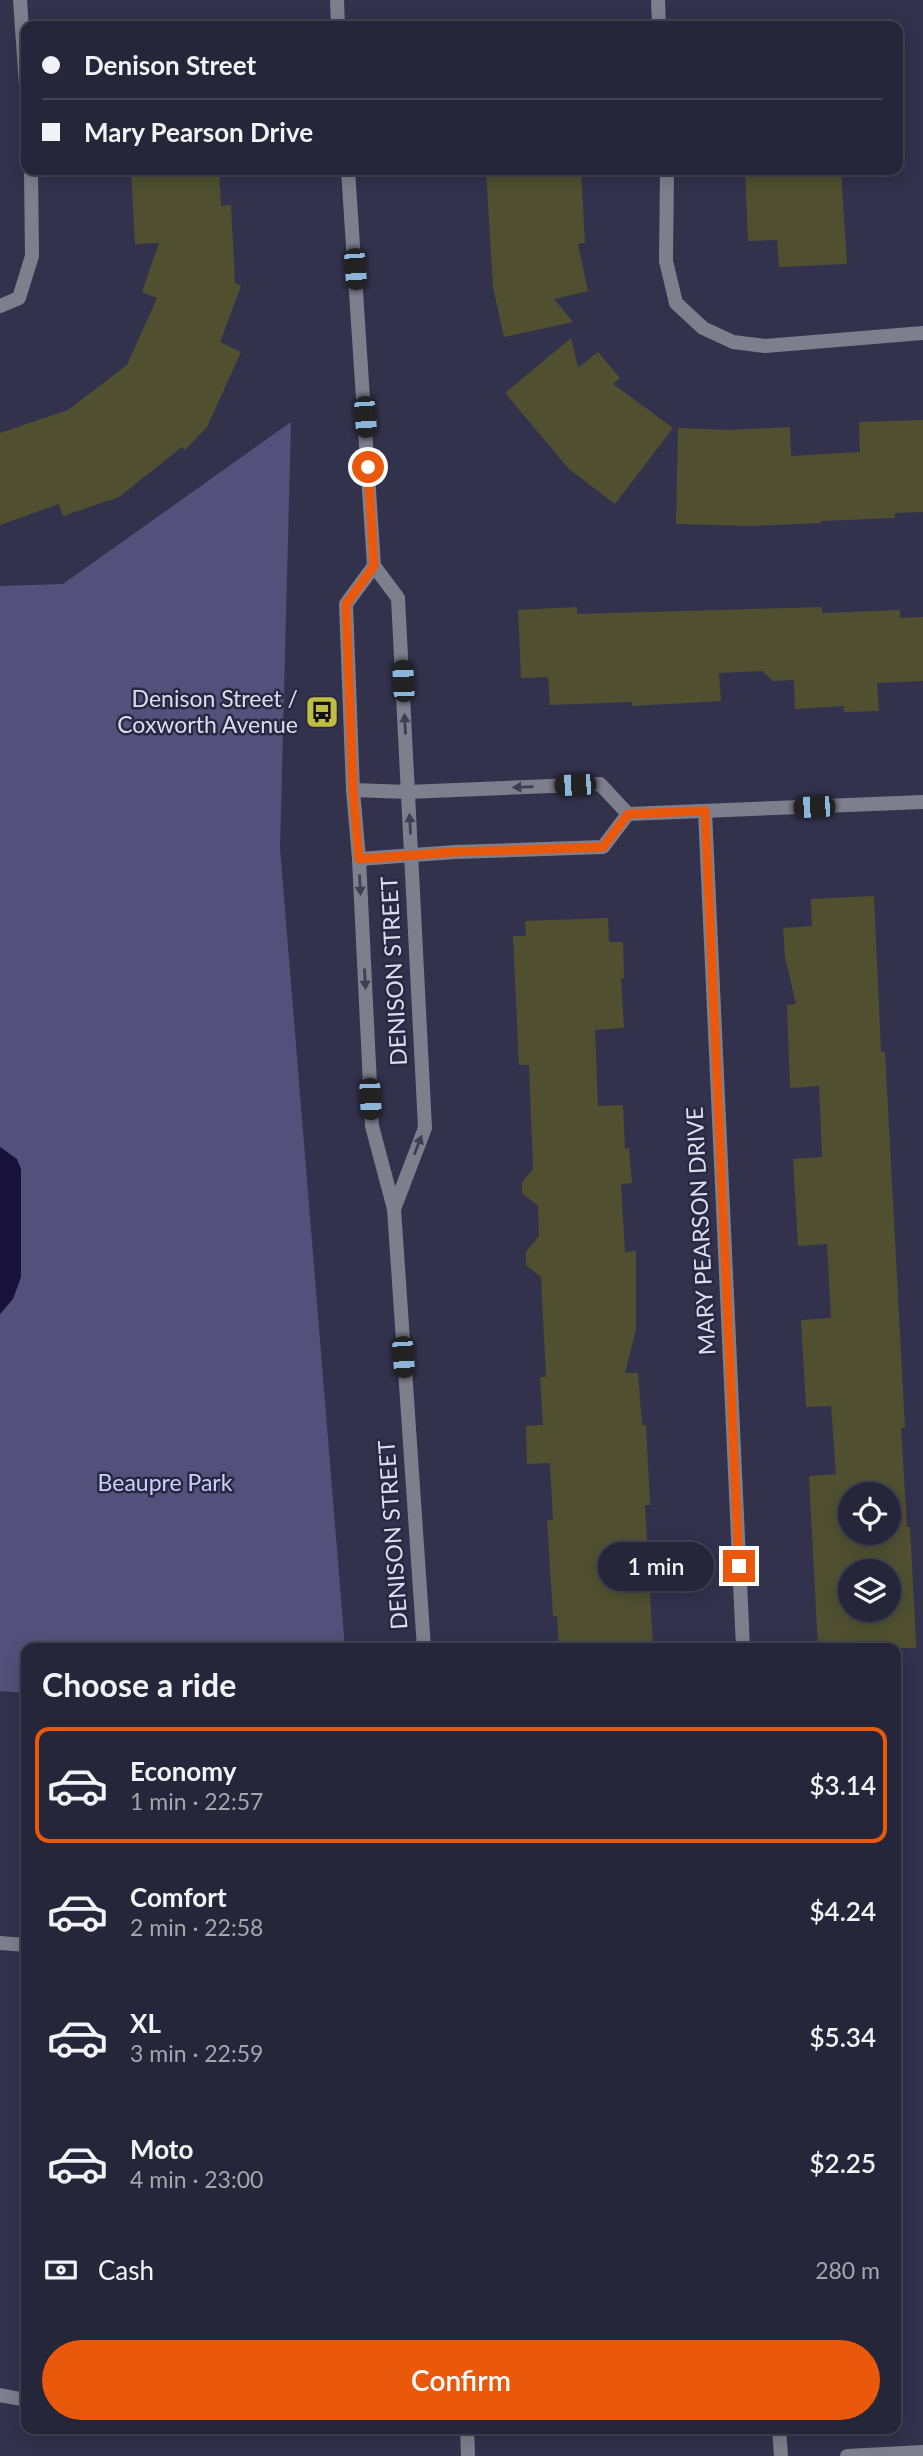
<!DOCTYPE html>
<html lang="en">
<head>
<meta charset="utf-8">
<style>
	:root { --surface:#26263a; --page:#323245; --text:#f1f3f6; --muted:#a4a5af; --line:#424354; --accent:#ea580c }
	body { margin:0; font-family:Lato,sans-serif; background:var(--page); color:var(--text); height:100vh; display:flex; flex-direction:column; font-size:26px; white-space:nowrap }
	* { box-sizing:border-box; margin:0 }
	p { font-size:23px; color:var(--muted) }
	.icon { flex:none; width:38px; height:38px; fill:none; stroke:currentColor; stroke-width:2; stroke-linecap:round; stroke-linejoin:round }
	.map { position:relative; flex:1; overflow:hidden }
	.details { position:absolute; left:21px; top:1643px; width:880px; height:791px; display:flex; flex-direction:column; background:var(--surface); border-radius:14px; box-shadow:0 4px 18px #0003,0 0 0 2px var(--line) }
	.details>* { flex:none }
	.guide { position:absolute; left:21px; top:21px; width:882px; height:154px; border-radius:14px; box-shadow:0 4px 18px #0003,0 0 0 2px var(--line); display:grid; align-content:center; height:154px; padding:0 21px; background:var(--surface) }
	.controls { position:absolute; left:838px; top:1482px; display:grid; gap:14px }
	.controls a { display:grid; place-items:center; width:63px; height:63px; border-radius:50%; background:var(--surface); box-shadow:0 4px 18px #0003,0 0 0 2px var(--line); font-size:35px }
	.end { position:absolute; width:32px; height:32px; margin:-16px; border:9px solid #ea580c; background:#fff; box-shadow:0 0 0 4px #fff }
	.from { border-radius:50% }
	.bubble { position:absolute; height:49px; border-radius:24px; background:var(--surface); box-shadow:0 4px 18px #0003,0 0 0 2px var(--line); font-size:23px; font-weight:600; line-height:49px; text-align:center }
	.car { position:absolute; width:21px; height:42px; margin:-21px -10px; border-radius:9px; box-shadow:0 0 5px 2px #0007; background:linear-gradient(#222 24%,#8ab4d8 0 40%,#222 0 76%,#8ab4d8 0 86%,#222 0) }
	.guide b { display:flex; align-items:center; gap:24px; height:66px; font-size:26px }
	.guide b+b { border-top:2px solid var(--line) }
	.guide i { width:18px; height:18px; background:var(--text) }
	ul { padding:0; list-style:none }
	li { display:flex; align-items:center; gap:21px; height:116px; margin:0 14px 10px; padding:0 7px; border:4px solid transparent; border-radius:14px }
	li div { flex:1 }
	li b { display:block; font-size:26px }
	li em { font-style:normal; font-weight:600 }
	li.current { border-color:var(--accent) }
	li>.icon { width:63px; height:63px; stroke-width:1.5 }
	h2 { padding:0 21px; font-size:32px; line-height:84px }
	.pay { display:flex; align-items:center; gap:18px; height:77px; padding:0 21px; font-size:26px }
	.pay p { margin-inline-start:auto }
	.action { display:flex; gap:14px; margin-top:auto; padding:14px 21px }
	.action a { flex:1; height:80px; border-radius:42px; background:var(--accent); color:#fff; font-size:28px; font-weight:600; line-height:80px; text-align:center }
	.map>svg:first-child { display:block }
	.green { fill:#53517b }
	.water { fill:#18123a }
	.building { fill:#505031; fill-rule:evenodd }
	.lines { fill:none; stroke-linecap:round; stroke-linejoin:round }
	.minor { stroke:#7e7f8d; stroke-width:14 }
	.tertiary { stroke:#7e7f8d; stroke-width:14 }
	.oneway { fill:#3e3e55 }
	.route { stroke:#ea580c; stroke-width:9 }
	.labels { text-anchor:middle; stroke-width:5; stroke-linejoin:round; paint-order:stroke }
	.poi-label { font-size:23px; fill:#ddddef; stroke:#292842; text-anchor:end }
	.street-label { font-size:23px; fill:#ddddef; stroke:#292842 }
	.park-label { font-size:23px; fill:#d0cffc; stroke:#292842 }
</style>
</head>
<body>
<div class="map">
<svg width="923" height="2456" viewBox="0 0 923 2456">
	<rect width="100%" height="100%" fill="#33324d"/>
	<!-- green -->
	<path class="green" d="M291,422L280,848L345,1648H26V1693L0,1691V586L63,584Z"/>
	<!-- water -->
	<path class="water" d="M0,1147L17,1159L21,1169V1277L13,1299L0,1314Z"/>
	<!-- building -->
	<g class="building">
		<path d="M131,170H219L221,206L231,205L235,283L241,286L220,342L241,352L207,427L185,450L182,447L119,497L63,516L59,504L0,525V433L68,410L127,365L157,298L142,292L159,243L135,244Z"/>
		<path d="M486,170H581L585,243L578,244L588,291L554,299L573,322L504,337L493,287Z"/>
		<path d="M745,170H841L847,264L779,267L777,240L748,241Z"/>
		<path d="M571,338L578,368L598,352L620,378L613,384L673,428L615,504L569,469L505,393Z"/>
		<path d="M923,420V512L895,513V518L821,521V523L752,526L676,524L678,428L729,430L790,427L791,456L860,452L859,422Z"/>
		<path d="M577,607V614L822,607V613L900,610V618L923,617V681L877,683L879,711L844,712V706L795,709L794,680L773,681L762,671L719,673L721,701L632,706V702L550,705L548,677L521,678L518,610Z"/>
		<path d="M874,896L881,1052H885L905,1428H901L907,1527H910L916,1644V1648H818L809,1476L836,1474L831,1406L806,1407L801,1320L831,1318L827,1244L798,1246L793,1159L822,1157L819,1086L790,1088L787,1005L796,1004L785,957L783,928L812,926L811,899ZM850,1494H889V1533H850ZM850,1572H889V1610H850Z"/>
		<path d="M608,918L609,942H623L624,978H621L624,1028L595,1030L598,1106L623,1105L625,1149L629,1148L632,1183L621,1184L625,1252L636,1251V1329L625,1373H638L642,1425H646L650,1505H645L653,1648H559L557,1616H553L547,1520H553L550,1463L527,1464L526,1426L543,1425L540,1377H546L541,1277L526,1265V1252L539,1236L538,1206L522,1193V1182L533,1169L529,1065H519L513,936H526L525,921Z"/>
	</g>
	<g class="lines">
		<!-- minor -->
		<g class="minor">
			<path d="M20,0L26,86"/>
			<path d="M658,0L659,26"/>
			<path d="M667,170L666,261L676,303L703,328L733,342L765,346L923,333"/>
			<path d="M0,306L19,298L32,256L31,170"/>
			<path d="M353,790L408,792L600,784L628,814L923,802"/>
			<path d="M705,811L743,1648"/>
			<path d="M359,859L455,852L603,847L628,814"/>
			<path d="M0,1943L26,1945"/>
			<path d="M0,2395L26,2400"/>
			<path d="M779,2429L781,2456"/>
			<path d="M847,2456L923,2452"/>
		</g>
		<!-- tertiary -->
		<g class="tertiary">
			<path d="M337,0L338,26"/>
			<path d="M348,170L374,566L398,598L425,1128L394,1209"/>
			<path d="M374,566L346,604L353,790L359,859L372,1126L394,1209L424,1648"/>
			<path d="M467,2429L468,2456"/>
		</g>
	</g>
	<!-- one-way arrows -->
	<defs><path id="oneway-solid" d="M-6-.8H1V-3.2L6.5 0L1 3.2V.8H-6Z" transform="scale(1.75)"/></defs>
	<g class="oneway">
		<use href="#oneway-solid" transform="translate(405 724) rotate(-93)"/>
		<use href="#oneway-solid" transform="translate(523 787) rotate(178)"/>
		<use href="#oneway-solid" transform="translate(410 824) rotate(-93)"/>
		<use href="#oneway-solid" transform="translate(360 885) rotate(87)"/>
		<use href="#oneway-solid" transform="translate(365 979) rotate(87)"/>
		<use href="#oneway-solid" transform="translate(418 1145) rotate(-69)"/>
	</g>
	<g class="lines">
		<!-- route -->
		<path class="route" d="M368,467L374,566L346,604L353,790L359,859L455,852L603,847L628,814L705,811L739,1566"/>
	</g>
	<!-- icons -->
	<defs>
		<symbol id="bus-square" viewBox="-11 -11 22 22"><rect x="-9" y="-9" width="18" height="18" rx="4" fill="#c0be41" stroke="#292842"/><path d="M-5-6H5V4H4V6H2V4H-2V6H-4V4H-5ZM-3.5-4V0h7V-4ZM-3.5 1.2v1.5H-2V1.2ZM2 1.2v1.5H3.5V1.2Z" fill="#111"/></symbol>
	</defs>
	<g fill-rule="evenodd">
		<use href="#bus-square" x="303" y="693" width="38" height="38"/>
	</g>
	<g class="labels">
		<!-- poi labels -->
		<g class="poi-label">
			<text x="298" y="707">Denison Street /<tspan x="298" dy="26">Coxworth Avenue</tspan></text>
		</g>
		<!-- street labels -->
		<g class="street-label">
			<text transform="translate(394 971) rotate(-93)" y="8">DENISON STREET</text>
			<text transform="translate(701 1231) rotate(-93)" y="8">MARY PEARSON DRIVE</text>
			<text transform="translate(393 1535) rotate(-94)" y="8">DENISON STREET</text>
		</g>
		<!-- park labels -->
		<g class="park-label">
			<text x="165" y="1491">Beaupre Park</text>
		</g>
	</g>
</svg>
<div class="controls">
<a><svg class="icon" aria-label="locate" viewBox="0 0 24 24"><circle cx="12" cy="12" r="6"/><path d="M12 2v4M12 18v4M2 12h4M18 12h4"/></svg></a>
<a><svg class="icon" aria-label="layers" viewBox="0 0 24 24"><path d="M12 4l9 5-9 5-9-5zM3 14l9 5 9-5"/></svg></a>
</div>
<i class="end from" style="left:368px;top:467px"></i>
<i class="end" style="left:739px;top:1566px"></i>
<div class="bubble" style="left:598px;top:1542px;width:116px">1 min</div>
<i class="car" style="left:355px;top:269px;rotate:176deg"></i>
<i class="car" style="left:365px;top:417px;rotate:176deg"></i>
<i class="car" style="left:403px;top:681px;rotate:357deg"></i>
<i class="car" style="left:575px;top:785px;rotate:268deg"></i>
<i class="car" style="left:814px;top:807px;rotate:268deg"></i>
<i class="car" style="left:370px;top:1099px;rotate:177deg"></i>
<i class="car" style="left:403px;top:1357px;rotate:176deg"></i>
<div class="guide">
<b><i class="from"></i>Denison Street</b>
<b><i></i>Mary Pearson Drive</b>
</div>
<section class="details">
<h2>Choose a ride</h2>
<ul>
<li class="current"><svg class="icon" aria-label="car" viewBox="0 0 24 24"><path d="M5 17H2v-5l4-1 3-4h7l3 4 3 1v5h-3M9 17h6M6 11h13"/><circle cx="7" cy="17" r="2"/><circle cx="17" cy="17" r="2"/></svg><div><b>Economy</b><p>1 min · 22:57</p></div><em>$3.14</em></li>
<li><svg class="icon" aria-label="car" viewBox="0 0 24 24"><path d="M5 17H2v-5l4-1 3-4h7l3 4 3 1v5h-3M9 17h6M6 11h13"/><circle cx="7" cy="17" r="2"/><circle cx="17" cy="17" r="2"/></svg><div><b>Comfort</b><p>2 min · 22:58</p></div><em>$4.24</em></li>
<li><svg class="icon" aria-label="car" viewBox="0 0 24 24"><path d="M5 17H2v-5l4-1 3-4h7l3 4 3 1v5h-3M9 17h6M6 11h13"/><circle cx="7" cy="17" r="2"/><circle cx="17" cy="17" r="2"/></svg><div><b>XL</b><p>3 min · 22:59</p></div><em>$5.34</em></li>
<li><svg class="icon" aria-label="car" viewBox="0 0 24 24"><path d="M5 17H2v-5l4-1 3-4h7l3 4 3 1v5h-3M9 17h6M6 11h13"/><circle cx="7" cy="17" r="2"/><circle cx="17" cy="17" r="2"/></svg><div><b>Moto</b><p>4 min · 23:00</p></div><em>$2.25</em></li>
</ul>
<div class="pay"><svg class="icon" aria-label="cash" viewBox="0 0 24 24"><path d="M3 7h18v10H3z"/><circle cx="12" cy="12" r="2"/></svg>Cash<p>280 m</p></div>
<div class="action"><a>Confirm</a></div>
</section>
</div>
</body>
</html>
